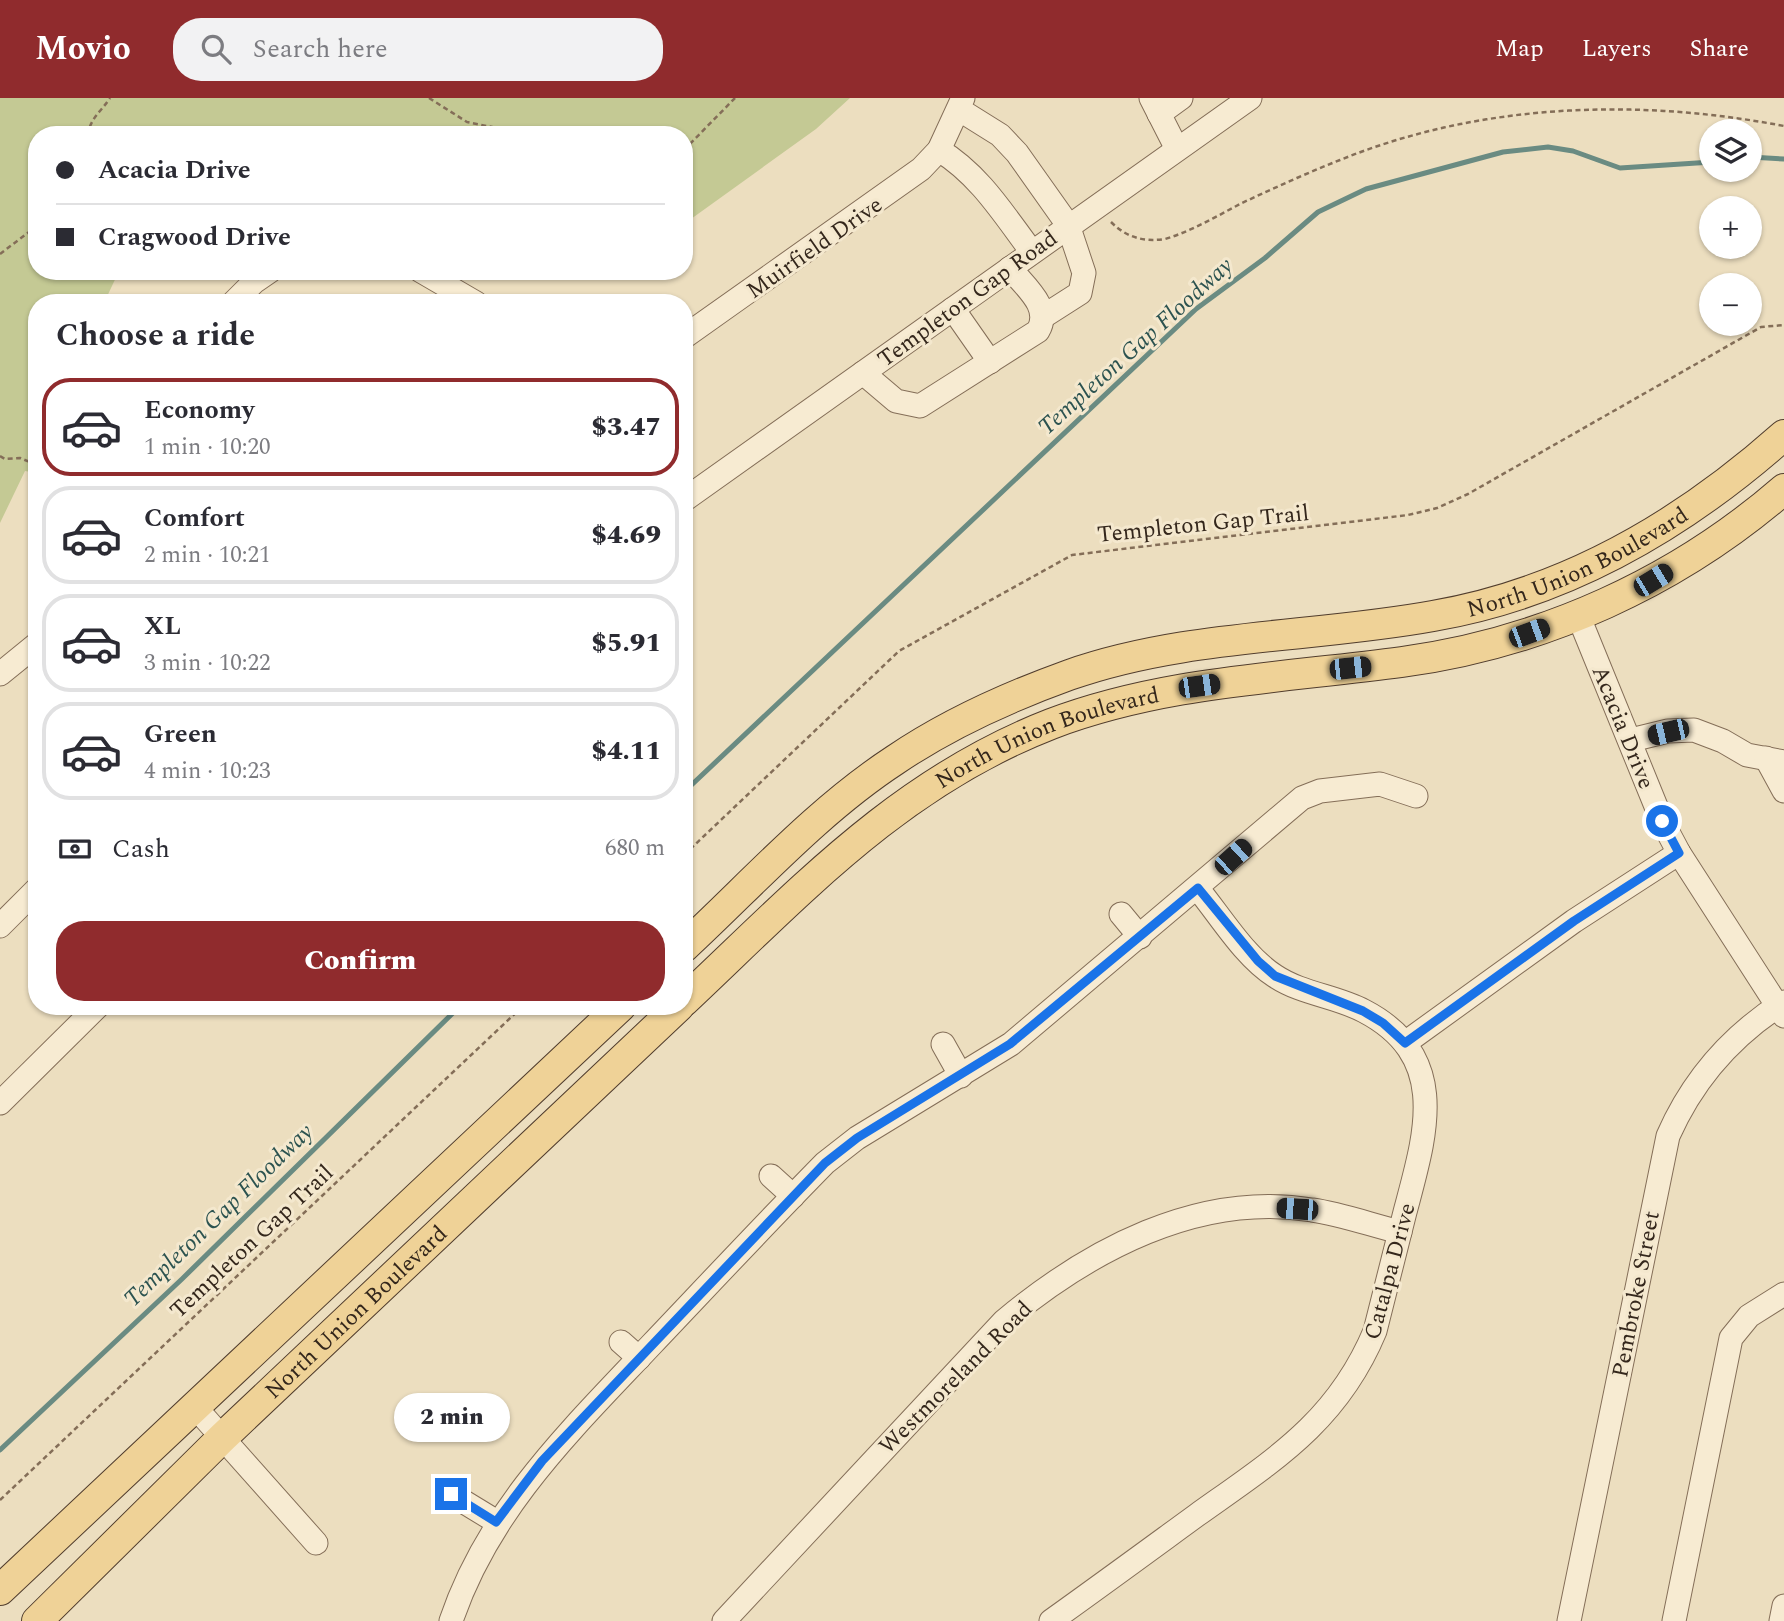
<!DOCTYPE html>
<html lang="en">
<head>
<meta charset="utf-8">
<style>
	:root { --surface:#fff; --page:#f2f2f3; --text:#2b2b33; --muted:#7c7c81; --line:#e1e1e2; --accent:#902b2d }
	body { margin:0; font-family:Spectral,serif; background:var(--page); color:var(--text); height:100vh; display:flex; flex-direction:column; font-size:26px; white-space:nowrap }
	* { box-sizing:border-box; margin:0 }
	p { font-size:23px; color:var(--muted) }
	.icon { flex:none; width:38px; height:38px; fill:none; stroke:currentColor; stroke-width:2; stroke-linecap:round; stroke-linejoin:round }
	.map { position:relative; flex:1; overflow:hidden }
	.drawer { position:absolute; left:28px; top:196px; width:665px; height:721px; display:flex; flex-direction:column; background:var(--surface); border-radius:28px; box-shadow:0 2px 5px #0004 }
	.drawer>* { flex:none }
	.hud { position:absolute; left:28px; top:28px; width:665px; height:154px; border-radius:28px; box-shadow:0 2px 5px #0004; display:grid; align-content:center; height:154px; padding:0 28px; background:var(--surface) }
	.controls { position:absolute; left:1699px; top:21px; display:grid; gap:14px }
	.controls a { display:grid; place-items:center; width:63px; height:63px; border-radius:50%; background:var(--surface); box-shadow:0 2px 5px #0004; font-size:35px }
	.end { position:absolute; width:32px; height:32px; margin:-16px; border:9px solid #1a73e8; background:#fff; box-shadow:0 0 0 4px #fff }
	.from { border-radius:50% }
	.bubble { position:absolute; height:49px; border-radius:24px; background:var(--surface); box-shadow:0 2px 5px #0004; font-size:23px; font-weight:800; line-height:49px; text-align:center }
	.car { position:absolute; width:21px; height:42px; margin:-21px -10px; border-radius:9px; box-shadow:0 0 5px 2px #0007; background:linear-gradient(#222 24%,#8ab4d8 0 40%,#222 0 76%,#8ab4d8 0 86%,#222 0) }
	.hud b { display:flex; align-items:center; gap:24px; height:66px; font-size:26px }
	.hud b+b { border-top:2px solid var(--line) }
	.hud i { width:18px; height:18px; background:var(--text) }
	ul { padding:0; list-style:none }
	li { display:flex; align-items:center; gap:21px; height:98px; margin:0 14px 10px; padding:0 14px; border:4px solid var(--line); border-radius:28px }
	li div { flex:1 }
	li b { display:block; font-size:26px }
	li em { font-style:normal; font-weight:800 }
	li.active { border-color:var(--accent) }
	li>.icon { width:63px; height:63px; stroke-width:1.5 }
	h2 { padding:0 28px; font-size:32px; line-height:84px }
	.pay { display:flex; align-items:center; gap:18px; height:77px; padding:0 28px; font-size:26px }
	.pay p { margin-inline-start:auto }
	.action { display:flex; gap:14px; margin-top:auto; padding:14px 28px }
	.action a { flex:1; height:80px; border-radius:28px; background:var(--accent); color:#fff; font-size:28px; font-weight:800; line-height:80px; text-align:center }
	header { display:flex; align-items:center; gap:42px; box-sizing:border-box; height:98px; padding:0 35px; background:var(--accent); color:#fff }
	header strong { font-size:33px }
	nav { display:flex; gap:38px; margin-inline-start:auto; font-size:24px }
	.search { width:490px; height:63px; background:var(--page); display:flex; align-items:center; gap:18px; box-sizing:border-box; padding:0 24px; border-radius:28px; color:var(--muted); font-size:26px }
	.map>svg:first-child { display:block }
	.green { fill:#c4c994 }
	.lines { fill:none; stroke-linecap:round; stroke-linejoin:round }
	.stream { stroke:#6a8b82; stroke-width:5 }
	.minor-casing { stroke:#846e58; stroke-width:25 }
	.major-casing { stroke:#513d2d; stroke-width:32 }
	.path { stroke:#846e58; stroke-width:2.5; stroke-dasharray:5 3.5; stroke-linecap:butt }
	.minor { stroke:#f7ebd2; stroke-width:23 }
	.major { stroke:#efd297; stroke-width:30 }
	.route { stroke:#1a73e8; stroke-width:9 }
	.labels { text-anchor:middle; stroke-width:6; stroke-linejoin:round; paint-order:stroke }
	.street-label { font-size:23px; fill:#34271c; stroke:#f4e8ce }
	.water-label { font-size:24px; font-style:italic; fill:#2c5350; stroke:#f4e8ce }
</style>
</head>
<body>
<header>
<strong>Movio</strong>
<div class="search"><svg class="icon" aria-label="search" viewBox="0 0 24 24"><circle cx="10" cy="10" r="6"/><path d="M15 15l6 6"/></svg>Search here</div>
<nav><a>Map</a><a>Layers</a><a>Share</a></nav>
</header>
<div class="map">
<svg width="1784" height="1523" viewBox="0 0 1784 1523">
	<rect width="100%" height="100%" fill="#ecdebf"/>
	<!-- green -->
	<path class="green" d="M0,0H850L816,31L684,126V37H37V173H119L104,205H37V348L32,359L37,360V375L25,373L0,425Z"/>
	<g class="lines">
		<!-- stream -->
		<g class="stream">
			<path d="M1750,59L1784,61"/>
			<path d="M684,694L1196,211L1265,160L1318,114L1366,91L1503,54L1548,49L1573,53L1620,70L1712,64"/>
			<path d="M0,1352L182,1181L460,908"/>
		</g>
		<defs>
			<g id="minor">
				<path d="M1151,0L1177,51"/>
				<path d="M960,12L1000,37L1017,55L1068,127L1084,175L1080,195L1044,218"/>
				<path d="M1159,16L1181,0"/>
				<path d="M939,52C980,77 1004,117 1032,154"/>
				<path d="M421,173L476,205"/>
				<path d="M233,205L254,184L270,173"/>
				<path d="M953,211L990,264"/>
				<path d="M684,239L921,71L939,52L963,0"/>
				<path d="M863,275L896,303L920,308L1038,233C1052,209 1025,189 1010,170"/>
				<path d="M684,402L1250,0"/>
				<path d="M1578,517L1662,723L1679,755L1784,918"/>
				<path d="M0,576L37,546"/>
				<path d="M1631,642L1668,633L1694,632L1723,643L1747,657L1784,664"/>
				<path d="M1766,660L1784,693"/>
				<path d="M1121,816L1140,839"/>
				<path d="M0,828L37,791"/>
				<path d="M1405,945L1574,823L1679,755"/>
				<path d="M943,946L961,978"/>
				<path d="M0,1005L98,908"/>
				<path d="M771,1078L793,1098"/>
				<path d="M621,1244L639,1260"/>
				<path d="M195,1309L316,1445"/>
				<path d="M451,1396L497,1424"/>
				<path d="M451,1523C489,1410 572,1331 652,1246C709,1186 766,1125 825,1065L857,1040L1011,946L1302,700L1320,693L1380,686L1416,698"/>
				<path d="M724,1523L1004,1223C1088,1153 1198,1093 1312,1112C1341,1116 1371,1127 1400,1134"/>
				<path d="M1051,1523C1100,1488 1149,1452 1197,1417C1274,1362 1337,1324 1375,1233C1385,1193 1395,1154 1405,1114C1425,1038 1452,959 1364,913C1336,898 1302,896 1275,878C1244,858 1221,819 1198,791"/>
				<path d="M1569,1523L1668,1038C1693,981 1732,937 1784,904"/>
				<path d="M1674,1523L1731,1240L1749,1218L1784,1196"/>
				<path d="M1781,1523L1784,1508"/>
			</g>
			<g id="major">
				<path id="s1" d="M684,849C752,786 817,713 895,662C948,626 1008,599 1069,577C1185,536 1313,540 1433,518C1567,495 1684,426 1784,337"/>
				<path id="s2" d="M684,903C800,794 899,685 1051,626C1164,583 1284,580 1402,564C1543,545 1677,484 1784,391"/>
				<path d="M0,1492L621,908"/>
				<path id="s3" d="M37,1523L223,1339L679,908"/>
			</g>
		</defs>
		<!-- minor casing -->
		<use href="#minor" class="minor-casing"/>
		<!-- major casing -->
		<use href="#major" class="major-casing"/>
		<!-- path -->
		<g class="path">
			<path d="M429,0L467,24L531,37"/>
			<path d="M88,37C90,20 101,14 110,0"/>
			<path d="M684,52L735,0"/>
			<path d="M1111,124C1127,140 1144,144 1165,141C1192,133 1217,118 1242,105C1274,90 1307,75 1340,62C1480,5 1637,0 1784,28"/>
			<path d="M0,156L29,134L37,121"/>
			<path d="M0,358L5,361L20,360L37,367"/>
			<path d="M684,757L899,553L1072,457L1408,417L1437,410L1468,396L1761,229L1784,227"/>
			<path d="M0,1402L523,908"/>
		</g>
		<!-- minor -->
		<use href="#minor" class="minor"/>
		<!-- major -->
		<use href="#major" class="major"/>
	</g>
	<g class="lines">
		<!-- route -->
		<path class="route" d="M451,1396L496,1424L542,1363L825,1065L857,1040L1010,946L1198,790L1258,863L1275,878L1363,913L1383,925L1405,945L1574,823L1679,755L1662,723"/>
	</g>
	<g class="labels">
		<!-- street labels -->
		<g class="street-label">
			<text transform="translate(814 149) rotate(-35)" y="8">Muirfield Drive</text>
			<text transform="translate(967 200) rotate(-36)" y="8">Templeton Gap Road</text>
			<text transform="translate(1203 425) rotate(-6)" y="8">Templeton Gap Trail</text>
			<text dy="8" stroke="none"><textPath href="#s1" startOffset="1001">North Union Boulevard</textPath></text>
			<text transform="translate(1624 629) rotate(68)" y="8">Acacia Drive</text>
			<text dy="8" stroke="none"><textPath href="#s2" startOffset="455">North Union Boulevard</textPath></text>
			<text transform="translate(251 1143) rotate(-43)" y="8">Templeton Gap Trail</text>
			<text transform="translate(1389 1173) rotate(-75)" y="8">Catalpa Drive</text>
			<text transform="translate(1635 1196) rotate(-79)" y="8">Pembroke Street</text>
			<text dy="8" stroke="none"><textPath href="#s3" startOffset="444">North Union Boulevard</textPath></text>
			<text transform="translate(955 1279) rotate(-45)" y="8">Westmoreland Road</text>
		</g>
		<!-- water labels -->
		<g class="water-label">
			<text transform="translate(1135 248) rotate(-42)" y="8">Templeton Gap Floodway</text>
			<text transform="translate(218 1117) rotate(-44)" y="8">Templeton Gap Floodway</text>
		</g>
	</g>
</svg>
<div class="controls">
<a><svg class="icon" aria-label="layers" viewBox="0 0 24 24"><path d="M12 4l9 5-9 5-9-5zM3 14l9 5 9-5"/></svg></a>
<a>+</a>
<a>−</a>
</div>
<i class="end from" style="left:1662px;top:723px"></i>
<i class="end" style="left:451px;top:1396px"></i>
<div class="bubble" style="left:394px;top:1295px;width:116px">2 min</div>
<i class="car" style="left:1653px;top:482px;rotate:59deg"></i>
<i class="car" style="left:1529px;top:535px;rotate:70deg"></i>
<i class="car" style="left:1350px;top:570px;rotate:84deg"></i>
<i class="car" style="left:1199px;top:588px;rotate:82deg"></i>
<i class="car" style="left:1668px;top:634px;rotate:257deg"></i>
<i class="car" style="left:1233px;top:759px;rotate:48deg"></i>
<i class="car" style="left:1297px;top:1111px;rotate:274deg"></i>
<div class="hud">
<b><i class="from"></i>Acacia Drive</b>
<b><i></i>Cragwood Drive</b>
</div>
<section class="drawer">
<h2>Choose a ride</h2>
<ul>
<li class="active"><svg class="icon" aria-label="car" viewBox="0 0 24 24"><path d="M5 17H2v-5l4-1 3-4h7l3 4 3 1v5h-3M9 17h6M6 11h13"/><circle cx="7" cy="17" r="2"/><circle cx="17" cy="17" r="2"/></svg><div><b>Economy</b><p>1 min · 10:20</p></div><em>$3.47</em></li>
<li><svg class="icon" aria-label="car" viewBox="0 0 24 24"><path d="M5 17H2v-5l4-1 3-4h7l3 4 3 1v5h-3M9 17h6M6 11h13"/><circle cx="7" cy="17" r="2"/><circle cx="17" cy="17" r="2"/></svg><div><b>Comfort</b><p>2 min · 10:21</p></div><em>$4.69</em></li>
<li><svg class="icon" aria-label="car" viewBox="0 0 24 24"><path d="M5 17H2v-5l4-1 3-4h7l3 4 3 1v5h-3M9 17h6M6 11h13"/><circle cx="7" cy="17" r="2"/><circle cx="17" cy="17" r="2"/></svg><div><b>XL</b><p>3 min · 10:22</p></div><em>$5.91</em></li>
<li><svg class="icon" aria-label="car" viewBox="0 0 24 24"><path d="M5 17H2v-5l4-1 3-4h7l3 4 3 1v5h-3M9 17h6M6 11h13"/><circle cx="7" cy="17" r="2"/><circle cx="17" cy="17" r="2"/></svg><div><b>Green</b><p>4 min · 10:23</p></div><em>$4.11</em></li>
</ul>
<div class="pay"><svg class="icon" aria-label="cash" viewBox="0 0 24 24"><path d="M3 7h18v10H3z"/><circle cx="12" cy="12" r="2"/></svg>Cash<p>680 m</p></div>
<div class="action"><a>Confirm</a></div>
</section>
</div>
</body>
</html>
